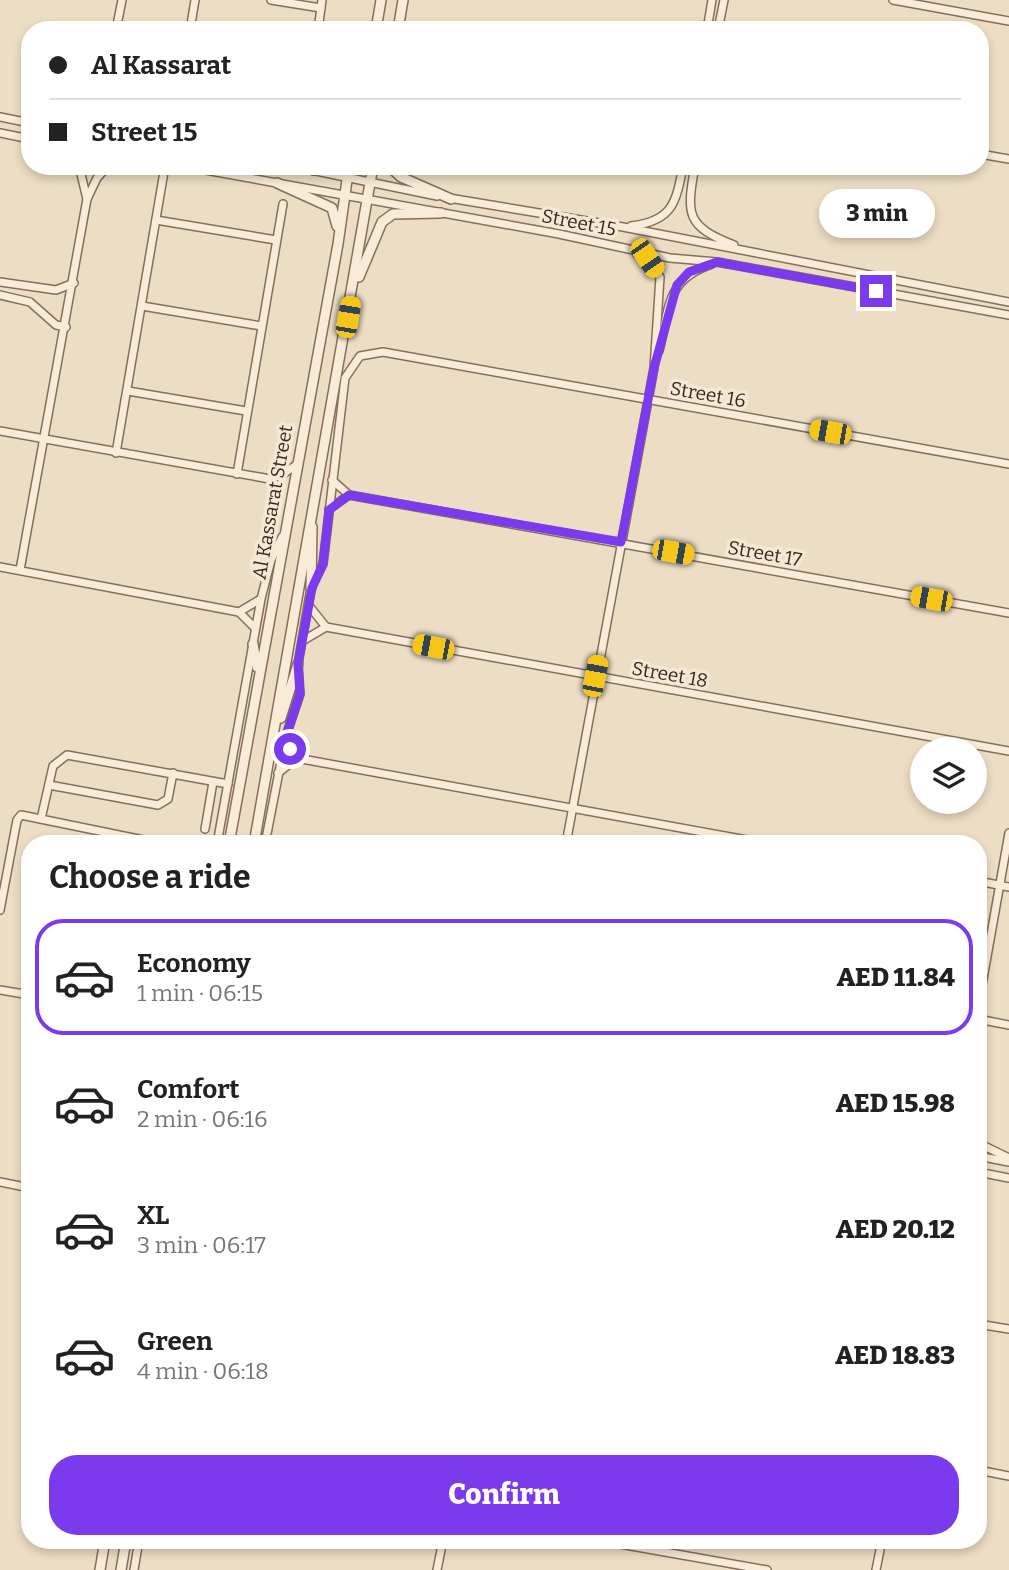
<!DOCTYPE html>
<html lang="en">
<head>
<meta charset="utf-8">
<style>
	:root { --surface:#fff; --page:#f6f6f6; --text:#222; --muted:#767676; --line:#e0e0e0; --accent:#7c3aed }
	body { margin:0; font-family:Bitter,serif; background:var(--page); color:var(--text); height:100vh; display:flex; flex-direction:column; font-size:26px; white-space:nowrap }
	* { box-sizing:border-box; margin:0 }
	p { font-size:23px; color:var(--muted) }
	.icon { flex:none; width:38px; height:38px; fill:none; stroke:currentColor; stroke-width:2; stroke-linecap:round; stroke-linejoin:round }
	.map { position:relative; flex:1; overflow:hidden }
	.side { position:absolute; left:21px; top:835px; width:966px; height:714px; display:flex; flex-direction:column; background:var(--surface); border-radius:28px; box-shadow:0 4px 10px #0003 }
	.side>* { flex:none }
	.banner { position:absolute; left:21px; top:21px; width:968px; height:154px; border-radius:28px; box-shadow:0 4px 10px #0003; display:grid; align-content:center; height:154px; padding:0 28px; background:var(--surface) }
	.fabs { position:absolute; left:910px; top:737px; display:grid; gap:14px }
	.fabs a { display:grid; place-items:center; width:77px; height:77px; border-radius:50%; background:var(--surface); box-shadow:0 4px 10px #0003; font-size:35px }
	.end { position:absolute; width:32px; height:32px; margin:-16px; border:9px solid #7c3aed; background:#fff; box-shadow:0 0 0 4px #fff }
	.from { border-radius:50% }
	.bubble { position:absolute; height:49px; border-radius:24px; background:var(--surface); box-shadow:0 4px 10px #0003; font-size:23px; font-weight:800; line-height:49px; text-align:center }
	.car { position:absolute; width:21px; height:42px; margin:-21px -10px; border-radius:9px; box-shadow:0 0 5px 2px #0007; background:linear-gradient(#f5c518 24%,#345 0 40%,#f5c518 0 76%,#345 0 86%,#f5c518 0) }
	.banner b { display:flex; align-items:center; gap:24px; height:66px; font-size:26px }
	.banner b+b { border-top:2px solid var(--line) }
	.banner i { width:18px; height:18px; background:var(--text) }
	ul { padding:0; list-style:none }
	li { display:flex; align-items:center; gap:21px; height:116px; margin:0 14px 10px; padding:0 14px; border:4px solid transparent; border-radius:28px }
	li div { flex:1 }
	li b { display:block; font-size:26px }
	li em { font-style:normal; font-weight:800 }
	li.on { border-color:var(--accent) }
	li>.icon { width:63px; height:63px; stroke-width:1.5 }
	h2 { padding:0 28px; font-size:32px; line-height:84px }
	.action { display:flex; gap:14px; margin-top:auto; padding:14px 28px }
	.action a { flex:1; height:80px; border-radius:28px; background:var(--accent); color:#fff; font-size:28px; font-weight:800; line-height:80px; text-align:center }
	.map>svg:first-child { display:block }
	.lines { fill:none; stroke-linecap:round; stroke-linejoin:round }
	.minor-casing { stroke:#876e5b; stroke-width:10 }
	.tertiary-casing { stroke:#876e5b; stroke-width:12 }
	.minor { stroke:#f8ebd7; stroke-width:7 }
	.tertiary { stroke:#f8ebd7; stroke-width:9 }
	.route { stroke:#7c3aed; stroke-width:9 }
	.labels { text-anchor:middle; stroke-width:7; stroke-linejoin:round; paint-order:stroke }
	.street-label { font-size:19px; fill:#38281f; stroke:#f5e8d4 }
</style>
</head>
<body>
<div class="map">
<svg width="1009" height="1570" viewBox="0 0 1009 1570">
	<rect width="100%" height="100%" fill="#edddc4"/>
	<g class="lines">
		<defs>
			<g id="minor">
				<path d="M271,0L321,8"/>
				<path d="M893,0L1009,21"/>
				<path d="M116,30L122,0"/>
				<path d="M190,30L195,0"/>
				<path d="M318,30L322,0"/>
				<path d="M707,30L712,0"/>
				<path d="M718,30L724,0"/>
				<path d="M0,117L30,123"/>
				<path d="M0,133L30,139"/>
				<path d="M980,154L1009,159"/>
				<path d="M79,166L87,199"/>
				<path d="M183,166L559,234L670,258L717,262L1009,315"/>
				<path d="M292,166L437,196"/>
				<path d="M695,166C686,215 686,226 734,245"/>
				<path d="M449,198L623,227L1009,302"/>
				<path d="M156,220L276,240"/>
				<path d="M631,226C672,221 676,204 683,166"/>
				<path d="M0,282L56,290L74,283"/>
				<path d="M0,295L30,302L56,325L66,327"/>
				<path d="M142,306L261,326"/>
				<path d="M659,351C670,307 665,280 712,264"/>
				<path d="M128,391L246,411"/>
				<path d="M0,431L270,479L282,475L296,465"/>
				<path d="M116,453L165,166"/>
				<path d="M237,474L283,204"/>
				<path d="M332,480L349,495L1009,613"/>
				<path d="M329,509L349,495"/>
				<path d="M0,567L239,612L255,628"/>
				<path d="M20,570L87,199L97,178L108,166"/>
				<path d="M310,607L326,627L1009,751"/>
				<path d="M239,612L259,600"/>
				<path d="M304,640L326,627"/>
				<path d="M287,738L290,749L302,759"/>
				<path d="M278,773L293,761L302,759L769,844"/>
				<path d="M49,785L158,805L168,799L173,773"/>
				<path d="M41,819L53,766L67,755L228,784"/>
				<path d="M205,829L213,782"/>
				<path d="M217,844L261,599L271,560L282,537"/>
				<path d="M265,844L286,736L300,694L298,664L311,588L323,564L345,378L360,356L383,352L1009,464"/>
				<path d="M566,844L654,368L660,277L647,258L637,254"/>
				<path d="M978,881L1009,887"/>
				<path d="M0,910L17,820L21,815L163,844"/>
				<path d="M0,990L30,995"/>
				<path d="M978,1007L1009,833"/>
				<path d="M978,1019L1009,1025"/>
				<path d="M978,1143L1009,1158"/>
				<path d="M978,1156L1009,1162"/>
				<path d="M978,1172L1009,1178"/>
				<path d="M0,1182L30,1188"/>
				<path d="M978,1324L1009,1329"/>
				<path d="M978,1470L1009,1476"/>
				<path d="M597,1540L767,1570"/>
				<path d="M134,1570L139,1540"/>
				<path d="M437,1570L443,1540"/>
				<path d="M876,1570L882,1540"/>
			</g>
			<g id="tertiary">
				<path d="M376,30L381,0"/>
				<path d="M398,30L403,0"/>
				<path d="M389,166L401,177L451,199"/>
				<path d="M313,170L326,166"/>
				<path d="M277,183L332,208L337,226"/>
				<path d="M359,277L382,222L393,214L441,213"/>
				<path d="M311,588L312,527"/>
				<path d="M253,644L257,667"/>
				<path d="M281,718L298,664"/>
				<path d="M229,844L338,244L349,166"/>
				<path d="M254,844L373,166"/>
				<path d="M100,1570L105,1540"/>
				<path d="M121,1570L126,1540"/>
			</g>
		</defs>
		<!-- minor casing -->
		<use href="#minor" class="minor-casing"/>
		<!-- tertiary casing -->
		<use href="#tertiary" class="tertiary-casing"/>
		<!-- minor -->
		<use href="#minor" class="minor"/>
		<!-- tertiary -->
		<use href="#tertiary" class="tertiary"/>
	</g>
	<g class="lines">
		<!-- route -->
		<path class="route" d="M290,749L286,736L300,694L298,664L312,588L323,564L329,510L349,495L621,542L654,368L677,285L689,272L717,262L876,291"/>
	</g>
	<g class="labels">
		<!-- street labels -->
		<g class="street-label">
			<text transform="translate(579 222) rotate(11)" y="7">Street 15</text>
			<text transform="translate(708 394) rotate(10)" y="7">Street 16</text>
			<text transform="translate(272 502) rotate(-80)" y="7">Al Kassarat Street</text>
			<text transform="translate(765 553) rotate(10)" y="7">Street 17</text>
			<text transform="translate(670 674) rotate(10)" y="7">Street 18</text>
		</g>
	</g>
</svg>
<div class="fabs">
<a><svg class="icon" aria-label="layers" viewBox="0 0 24 24"><path d="M12 4l9 5-9 5-9-5zM3 14l9 5 9-5"/></svg></a>
</div>
<i class="end from" style="left:290px;top:749px"></i>
<i class="end" style="left:876px;top:291px"></i>
<div class="bubble" style="left:819px;top:189px;width:116px">3 min</div>
<i class="car" style="left:647px;top:258px;rotate:146deg"></i>
<i class="car" style="left:348px;top:317px;rotate:10deg"></i>
<i class="car" style="left:830px;top:432px;rotate:280deg"></i>
<i class="car" style="left:673px;top:552px;rotate:100deg"></i>
<i class="car" style="left:931px;top:599px;rotate:280deg"></i>
<i class="car" style="left:433px;top:647px;rotate:281deg"></i>
<i class="car" style="left:595px;top:676px;rotate:11deg"></i>
<div class="banner">
<b><i class="from"></i>Al Kassarat</b>
<b><i></i>Street 15</b>
</div>
<section class="side">
<h2>Choose a ride</h2>
<ul>
<li class="on"><svg class="icon" aria-label="car" viewBox="0 0 24 24"><path d="M5 17H2v-5l4-1 3-4h7l3 4 3 1v5h-3M9 17h6M6 11h13"/><circle cx="7" cy="17" r="2"/><circle cx="17" cy="17" r="2"/></svg><div><b>Economy</b><p>1 min · 06:15</p></div><em>AED 11.84</em></li>
<li><svg class="icon" aria-label="car" viewBox="0 0 24 24"><path d="M5 17H2v-5l4-1 3-4h7l3 4 3 1v5h-3M9 17h6M6 11h13"/><circle cx="7" cy="17" r="2"/><circle cx="17" cy="17" r="2"/></svg><div><b>Comfort</b><p>2 min · 06:16</p></div><em>AED 15.98</em></li>
<li><svg class="icon" aria-label="car" viewBox="0 0 24 24"><path d="M5 17H2v-5l4-1 3-4h7l3 4 3 1v5h-3M9 17h6M6 11h13"/><circle cx="7" cy="17" r="2"/><circle cx="17" cy="17" r="2"/></svg><div><b>XL</b><p>3 min · 06:17</p></div><em>AED 20.12</em></li>
<li><svg class="icon" aria-label="car" viewBox="0 0 24 24"><path d="M5 17H2v-5l4-1 3-4h7l3 4 3 1v5h-3M9 17h6M6 11h13"/><circle cx="7" cy="17" r="2"/><circle cx="17" cy="17" r="2"/></svg><div><b>Green</b><p>4 min · 06:18</p></div><em>AED 18.83</em></li>
</ul>
<div class="action"><a>Confirm</a></div>
</section>
</div>
</body>
</html>
